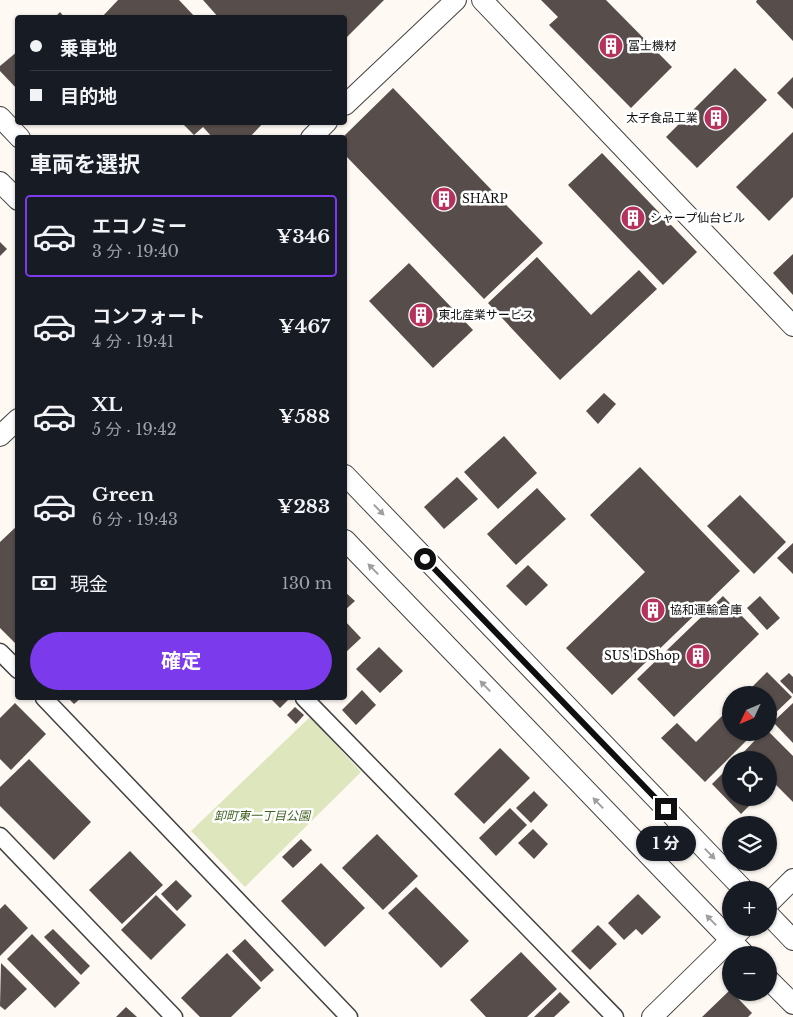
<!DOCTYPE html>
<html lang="ja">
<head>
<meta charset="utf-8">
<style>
	:root { --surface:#171b24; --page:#242831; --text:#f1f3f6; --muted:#9ea1a6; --line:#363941; --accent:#7c3aed }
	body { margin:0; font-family:"Libre Baskerville","Noto Sans JP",serif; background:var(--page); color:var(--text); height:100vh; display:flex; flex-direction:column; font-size:19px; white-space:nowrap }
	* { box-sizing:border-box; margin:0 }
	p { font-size:16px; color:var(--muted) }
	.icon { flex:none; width:28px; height:28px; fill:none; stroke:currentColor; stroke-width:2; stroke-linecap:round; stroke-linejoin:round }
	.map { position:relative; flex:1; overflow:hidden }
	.panel { position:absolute; left:15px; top:135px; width:332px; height:565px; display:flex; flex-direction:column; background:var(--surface); border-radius:5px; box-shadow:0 1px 4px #0004 }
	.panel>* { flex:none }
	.top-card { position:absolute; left:15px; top:15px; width:332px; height:110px; border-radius:5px; box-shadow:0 1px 4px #0004; display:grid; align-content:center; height:110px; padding:0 15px; background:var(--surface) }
	.needle { width:32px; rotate:226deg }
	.fabs { position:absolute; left:722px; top:686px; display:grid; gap:10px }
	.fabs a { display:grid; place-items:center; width:55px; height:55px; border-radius:50%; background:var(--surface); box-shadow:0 1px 4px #0004; font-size:25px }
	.end { position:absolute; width:22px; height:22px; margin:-11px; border:6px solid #0f0f0f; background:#fff; box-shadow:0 0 0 2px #fff }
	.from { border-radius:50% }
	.bubble { position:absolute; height:35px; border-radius:18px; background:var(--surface); box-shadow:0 1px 4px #0004; font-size:16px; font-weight:700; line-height:35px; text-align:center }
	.top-card b { display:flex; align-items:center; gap:18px; height:48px; font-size:19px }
	.top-card b+b { border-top:1px solid var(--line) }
	.top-card i { width:12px; height:12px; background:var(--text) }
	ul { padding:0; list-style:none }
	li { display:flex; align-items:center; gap:15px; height:82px; margin:0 10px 8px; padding:0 5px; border:2px solid transparent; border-radius:5px }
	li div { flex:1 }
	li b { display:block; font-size:19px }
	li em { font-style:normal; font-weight:700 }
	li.selected { border-color:var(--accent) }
	li>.icon { width:45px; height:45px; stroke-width:1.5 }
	h2 { padding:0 15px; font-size:22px; line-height:60px }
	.pay { display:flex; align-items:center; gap:12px; height:55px; padding:0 15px; font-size:19px }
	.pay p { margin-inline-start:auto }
	.button { display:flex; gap:10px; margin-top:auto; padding:10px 15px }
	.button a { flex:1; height:58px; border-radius:30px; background:var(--accent); color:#fff; font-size:20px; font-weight:700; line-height:58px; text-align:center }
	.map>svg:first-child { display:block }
	.green { fill:#dee6be }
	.building { fill:#574e4c }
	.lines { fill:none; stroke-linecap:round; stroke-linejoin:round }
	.minor-casing { stroke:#424242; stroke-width:19 }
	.tertiary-casing { stroke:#424242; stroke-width:22 }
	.minor { stroke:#fff; stroke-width:16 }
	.tertiary { stroke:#fff; stroke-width:20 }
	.oneway { fill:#9f9f9f }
	.route { stroke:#0f0f0f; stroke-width:6 }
	.labels { text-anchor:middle; stroke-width:5; stroke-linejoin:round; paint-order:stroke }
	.poi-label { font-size:12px; fill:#0f0f0f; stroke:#fff; text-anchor:start }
	.park-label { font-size:12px; font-style:italic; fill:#426224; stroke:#fff }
</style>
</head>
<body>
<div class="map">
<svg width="793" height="1017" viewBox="0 0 793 1017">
	<rect width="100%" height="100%" fill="#fef9f3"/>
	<!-- green -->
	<path class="green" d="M310,717L361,772L245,887L191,831Z"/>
	<!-- building -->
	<g class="building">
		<path d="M118,0H179L196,18H101Z"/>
		<path d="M203,0H384L345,39V18H219Z"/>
		<path d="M541,0H606L672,67L631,108L549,25L558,17Z"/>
		<path d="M757,0H793V41L756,2Z"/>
		<path d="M60,12L65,18H54Z"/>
		<path d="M18,51V90L0,71V66Z"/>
		<path d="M735,68L767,100L697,168L666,137Z"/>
		<path d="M793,77V109L777,93Z"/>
		<path d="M393,88L543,243L484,299L345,155V138H342Z"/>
		<path d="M181,122H264L249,138H213L203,127L194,135Z"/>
		<path d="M793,132V197L769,221L736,187Z"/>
		<path d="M602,153L697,252L663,285L568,185Z"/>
		<path d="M0,242L7,249L0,256Z"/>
		<path d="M793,254V295L773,273Z"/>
		<path d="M537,257L591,315L639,270L657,289L560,380L488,303Z"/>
		<path d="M409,263L473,330L433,368L369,301Z"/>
		<path d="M604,393L616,404L598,424L586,411Z"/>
		<path d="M504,436L537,473L498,509L464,472Z"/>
		<path d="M640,467L740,571L612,695L566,648L645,572L590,515Z"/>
		<path d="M457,477L478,499L444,529L424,507Z"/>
		<path d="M537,488L566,519L516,565L487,534Z"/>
		<path d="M740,495L786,542L754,574L707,526Z"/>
		<path d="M18,525V646L0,628V542Z"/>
		<path d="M793,543V574L777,558Z"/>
		<path d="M528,565L548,585L526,606L506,586Z"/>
		<path d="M345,592L355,601L345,610Z"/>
		<path d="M723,596L759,634L674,717L637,679Z"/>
		<path d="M760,596L780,618L767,630L747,608Z"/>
		<path d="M345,621L361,638L345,653Z"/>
		<path d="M379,647L403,671L380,693L356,669Z"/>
		<path d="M767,672L792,697L769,719V695H744Z"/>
		<path d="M789,673L793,677V694L780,681Z"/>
		<path d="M362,690L376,705L356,725L342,710Z"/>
		<path d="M68,698H81L74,704Z"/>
		<path d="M270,698H287L289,699L280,708Z"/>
		<path d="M15,703L46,734L11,770L0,759V718Z"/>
		<path d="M793,703V743L773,722Z"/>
		<path d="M295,707L304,715L296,724L287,715Z"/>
		<path d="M731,707V732H755L705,782L661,738L677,723L696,742Z"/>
		<path d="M763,732H769L793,756V802L773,782L769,786V760H736Z"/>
		<path d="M500,748L530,778L484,824L454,794Z"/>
		<path d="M29,759L91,822L54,860L0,806V787Z"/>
		<path d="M731,765V798H757L741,814L712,784Z"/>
		<path d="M534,791L548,805L531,823L516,808Z"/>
		<path d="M510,808L527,825L496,856L479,838Z"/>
		<path d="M533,829L548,844L534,859L518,843Z"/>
		<path d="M377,834L418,876L383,910L342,868Z"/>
		<path d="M301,839L312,850L293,868L282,857Z"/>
		<path d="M130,851L163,885L122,924L89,890Z"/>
		<path d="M321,863L365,908L325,947L281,901Z"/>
		<path d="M176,880L192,896L177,911L161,894Z"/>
		<path d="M416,887L469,941L441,968L388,913Z"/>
		<path d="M638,894L661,917L642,935L636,929L624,940L608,923Z"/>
		<path d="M156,895L186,925L151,960L121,930Z"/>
		<path d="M5,904L28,928L0,956V909Z"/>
		<path d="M598,925L617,944L590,970L571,951Z"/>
		<path d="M53,929L90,966L81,975L44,937Z"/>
		<path d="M32,934L80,983L55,1008L7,959Z"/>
		<path d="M245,939L274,970L261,982L232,951Z"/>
		<path d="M521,952L557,989L527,1017H486L470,1000Z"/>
		<path d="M227,953L261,988L231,1017H200L181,998Z"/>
		<path d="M1,963L27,989L5,1010L0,1006Z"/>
		<path d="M730,990L752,1013L748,1017H702Z"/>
		<path d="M560,992L570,1002L554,1017H534Z"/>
		<path d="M126,1007L137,1017H116Z"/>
	</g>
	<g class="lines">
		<defs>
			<g id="minor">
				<path d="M0,652L18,670"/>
				<path d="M44,698L349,1017"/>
				<path d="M304,698L615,1017"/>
				<path d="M0,836L174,1017"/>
			</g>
			<g id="tertiary">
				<path d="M482,0L793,326"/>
				<path d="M345,105L456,0"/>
				<path d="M0,117L20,138"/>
				<path d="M311,138L327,122"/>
				<path d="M0,182L18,200"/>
				<path d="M0,436L18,419"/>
				<path d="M345,475L744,890"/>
				<path d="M345,540L745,955"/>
				<path d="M769,903L793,879"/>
				<path d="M769,915L793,940"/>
				<path d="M769,980L793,1004"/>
				<path d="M652,1017L743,928"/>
			</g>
		</defs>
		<!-- minor casing -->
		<use href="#minor" class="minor-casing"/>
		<!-- tertiary casing -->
		<use href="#tertiary" class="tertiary-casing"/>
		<!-- minor -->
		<use href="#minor" class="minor"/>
		<!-- tertiary -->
		<use href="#tertiary" class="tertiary"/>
	</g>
	<!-- one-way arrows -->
	<defs><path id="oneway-solid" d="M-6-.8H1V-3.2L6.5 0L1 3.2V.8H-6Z" transform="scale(1.25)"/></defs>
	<g class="oneway">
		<use href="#oneway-solid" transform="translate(379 510) rotate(46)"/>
		<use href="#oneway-solid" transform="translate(373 569) rotate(-134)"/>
		<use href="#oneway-solid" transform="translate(485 686) rotate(-134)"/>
		<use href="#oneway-solid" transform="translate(598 803) rotate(-134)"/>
		<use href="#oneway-solid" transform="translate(710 854) rotate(46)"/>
		<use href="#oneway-solid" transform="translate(711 920) rotate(-134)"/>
	</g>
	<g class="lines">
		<!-- route -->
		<path class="route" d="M425,559L666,809"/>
	</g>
	<!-- icons -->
	<defs>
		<symbol id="building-disc" viewBox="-11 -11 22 22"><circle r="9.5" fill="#b5325c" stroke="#fff"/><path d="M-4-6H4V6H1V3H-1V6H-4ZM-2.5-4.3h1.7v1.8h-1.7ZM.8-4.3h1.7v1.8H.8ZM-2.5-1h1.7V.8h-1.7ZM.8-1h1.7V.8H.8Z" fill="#fff"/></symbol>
	</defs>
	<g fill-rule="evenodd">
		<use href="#building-disc" x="597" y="32" width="28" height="28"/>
		<use href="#building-disc" x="702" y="104" width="28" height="28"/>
		<use href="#building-disc" x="430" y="185" width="28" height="28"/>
		<use href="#building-disc" x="619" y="204" width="28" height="28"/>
		<use href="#building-disc" x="407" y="301" width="28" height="28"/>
		<use href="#building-disc" x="639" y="596" width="28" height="28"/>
		<use href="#building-disc" x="684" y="642" width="28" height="28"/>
	</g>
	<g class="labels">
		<!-- poi labels -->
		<g class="poi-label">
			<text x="628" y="50">冨士機材</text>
			<text x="698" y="122" text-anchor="end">太子食品工業</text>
			<text x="462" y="203">SHARP</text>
			<text x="650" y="222">シャープ仙台ビル</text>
			<text x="438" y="319">東北産業サービス</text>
			<text x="670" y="614">協和運輸倉庫</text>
			<text x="680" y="660" text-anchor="end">SUS iDShop</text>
		</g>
		<!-- park labels -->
		<g class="park-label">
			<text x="262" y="820">卸町東一丁目公園</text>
		</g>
	</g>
</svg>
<div class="fabs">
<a><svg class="needle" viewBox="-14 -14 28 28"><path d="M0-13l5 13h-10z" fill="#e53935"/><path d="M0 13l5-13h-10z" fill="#9ea1a6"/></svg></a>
<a><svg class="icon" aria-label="locate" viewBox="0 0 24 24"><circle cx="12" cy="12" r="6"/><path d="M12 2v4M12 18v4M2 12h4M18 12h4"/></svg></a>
<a><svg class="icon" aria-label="layers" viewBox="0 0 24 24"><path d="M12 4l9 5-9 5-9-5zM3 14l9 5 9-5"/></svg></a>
<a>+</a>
<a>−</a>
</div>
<i class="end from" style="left:425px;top:559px"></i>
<i class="end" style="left:666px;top:809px"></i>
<div class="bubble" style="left:636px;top:826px;width:60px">1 分</div>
<div class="top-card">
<b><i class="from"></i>乗車地</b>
<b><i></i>目的地</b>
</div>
<section class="panel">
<h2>車両を選択</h2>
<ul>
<li class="selected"><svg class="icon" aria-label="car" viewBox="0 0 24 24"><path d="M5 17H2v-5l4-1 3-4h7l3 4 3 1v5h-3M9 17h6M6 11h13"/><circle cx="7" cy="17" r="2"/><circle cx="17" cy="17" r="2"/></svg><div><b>エコノミー</b><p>3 分 · 19:40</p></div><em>¥346</em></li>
<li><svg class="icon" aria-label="car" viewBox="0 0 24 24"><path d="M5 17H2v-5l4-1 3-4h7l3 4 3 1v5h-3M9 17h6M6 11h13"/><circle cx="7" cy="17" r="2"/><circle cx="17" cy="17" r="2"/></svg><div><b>コンフォート</b><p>4 分 · 19:41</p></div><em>¥467</em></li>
<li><svg class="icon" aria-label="car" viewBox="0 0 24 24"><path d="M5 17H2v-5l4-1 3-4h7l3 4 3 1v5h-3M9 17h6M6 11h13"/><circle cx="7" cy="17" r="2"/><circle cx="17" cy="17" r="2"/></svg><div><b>XL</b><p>5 分 · 19:42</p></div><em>¥588</em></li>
<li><svg class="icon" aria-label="car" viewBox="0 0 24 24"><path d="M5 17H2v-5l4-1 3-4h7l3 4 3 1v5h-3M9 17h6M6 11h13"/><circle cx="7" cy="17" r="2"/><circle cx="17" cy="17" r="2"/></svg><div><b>Green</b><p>6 分 · 19:43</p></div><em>¥283</em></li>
</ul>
<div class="pay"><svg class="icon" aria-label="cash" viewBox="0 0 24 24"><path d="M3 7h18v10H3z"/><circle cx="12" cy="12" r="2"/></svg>現金<p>130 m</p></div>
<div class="button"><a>確定</a></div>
</section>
</div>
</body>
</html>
